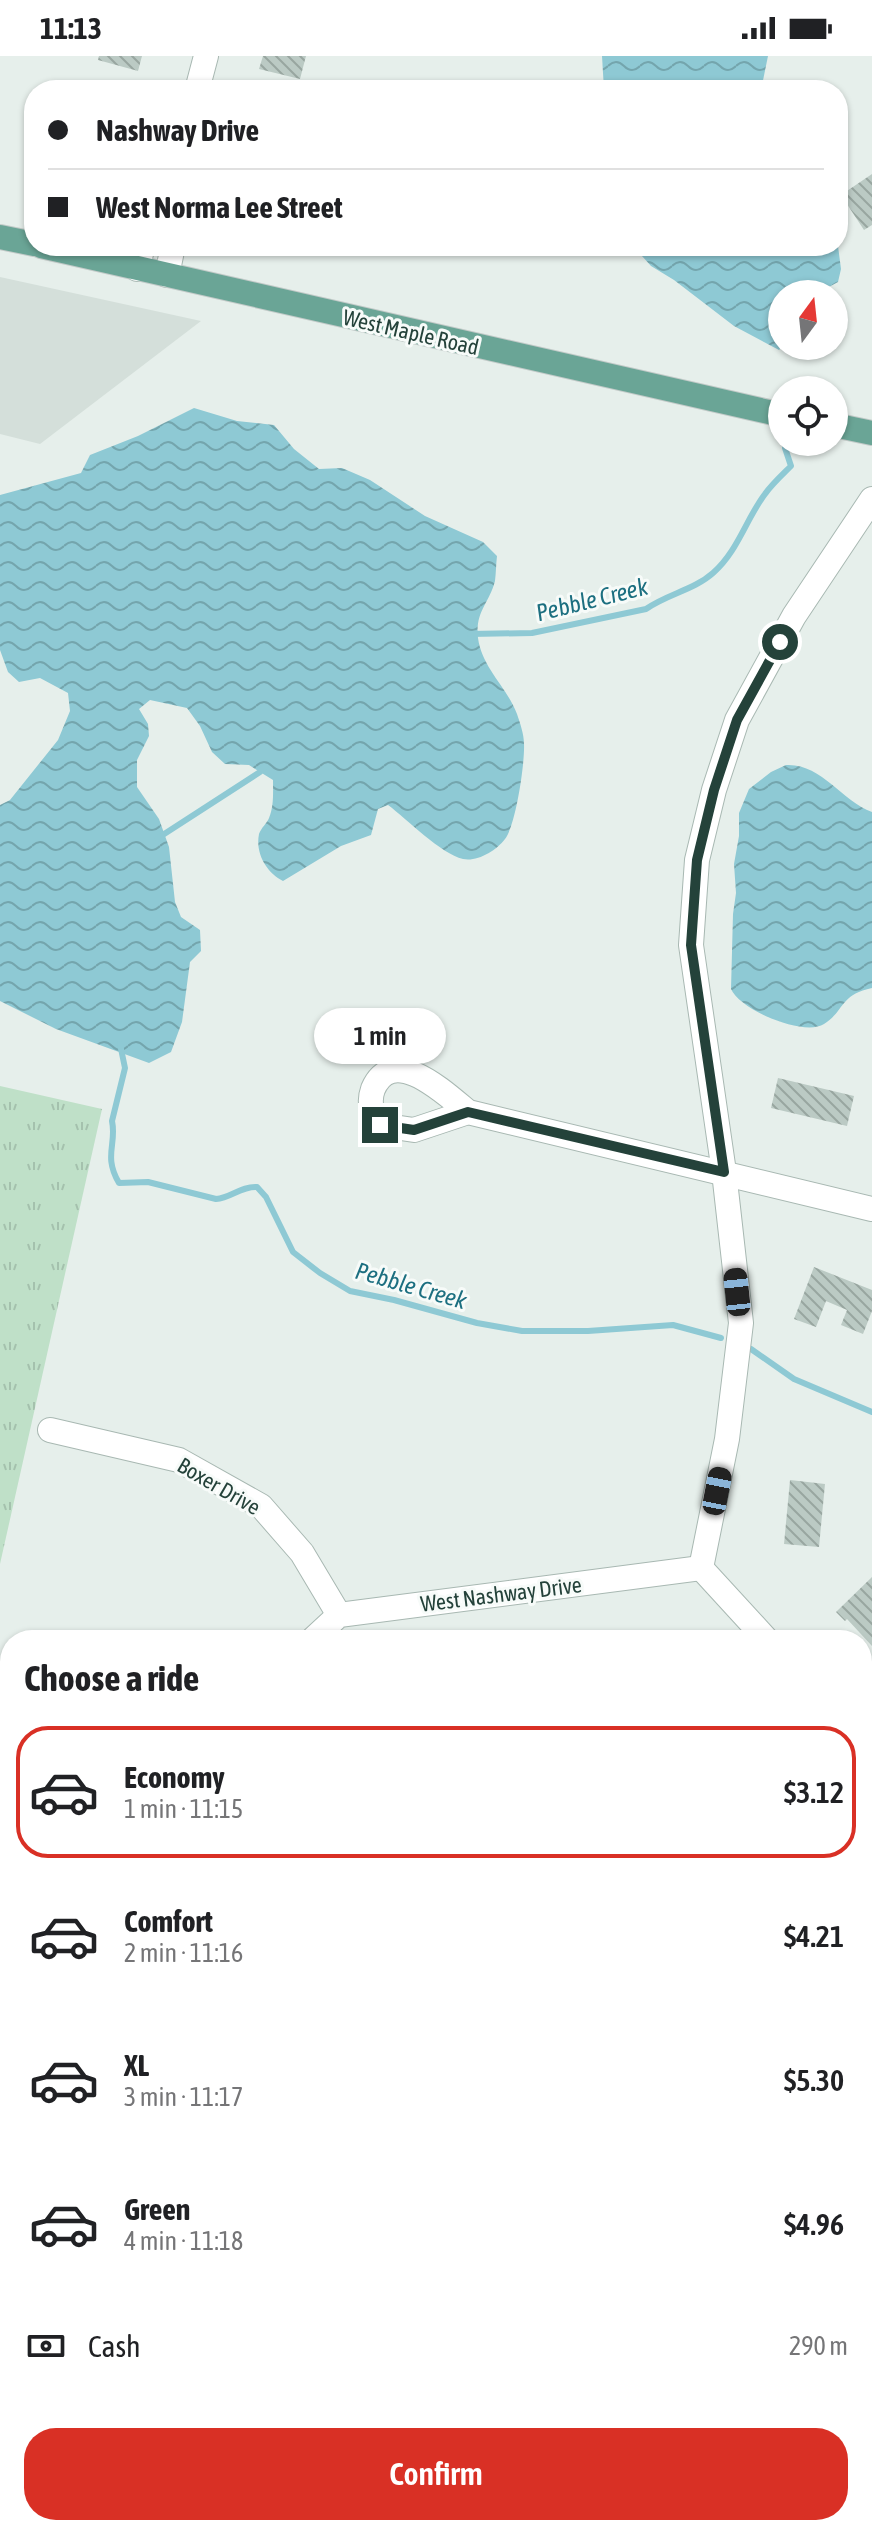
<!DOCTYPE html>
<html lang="en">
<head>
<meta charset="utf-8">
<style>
	:root { --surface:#fff; --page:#f2f2f2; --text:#202124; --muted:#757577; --line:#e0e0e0; --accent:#d93025 }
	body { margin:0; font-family:"Asap Condensed",sans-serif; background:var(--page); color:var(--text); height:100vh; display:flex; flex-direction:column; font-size:30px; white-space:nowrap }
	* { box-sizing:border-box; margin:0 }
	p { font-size:26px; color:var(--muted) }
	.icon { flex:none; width:44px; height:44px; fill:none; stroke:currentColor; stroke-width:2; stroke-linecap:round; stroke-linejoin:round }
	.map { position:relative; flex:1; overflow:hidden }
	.side { position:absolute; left:0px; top:1574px; width:872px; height:906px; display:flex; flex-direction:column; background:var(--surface); border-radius:32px 32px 0 0; box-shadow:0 2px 6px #0004 }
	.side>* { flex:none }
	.top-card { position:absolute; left:24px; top:24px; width:824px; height:176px; border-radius:32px; box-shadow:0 2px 6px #0004; display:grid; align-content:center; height:176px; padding:0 24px; background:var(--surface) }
	.needle { width:52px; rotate:15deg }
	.fabs { position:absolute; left:768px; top:224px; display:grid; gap:16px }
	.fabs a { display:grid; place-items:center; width:80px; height:80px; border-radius:50%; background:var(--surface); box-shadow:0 2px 6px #0004; font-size:40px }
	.end { position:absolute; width:36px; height:36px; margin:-18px; border:10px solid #24423a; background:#fff; box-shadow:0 0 0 4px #fff }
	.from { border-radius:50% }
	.bubble { position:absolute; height:56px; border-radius:28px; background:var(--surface); box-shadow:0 2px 6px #0004; font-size:26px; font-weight:600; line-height:56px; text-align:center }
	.car { position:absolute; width:24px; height:48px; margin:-24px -12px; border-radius:10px; box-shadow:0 0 6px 2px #0007; background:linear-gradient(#222 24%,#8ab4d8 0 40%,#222 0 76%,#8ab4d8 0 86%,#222 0) }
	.top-card b { display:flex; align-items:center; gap:28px; height:76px; font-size:30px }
	.top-card b+b { border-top:2px solid var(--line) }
	.top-card i { width:20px; height:20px; background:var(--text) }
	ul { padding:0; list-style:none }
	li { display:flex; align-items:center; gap:24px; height:132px; margin:0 16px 12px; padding:0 8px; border:4px solid transparent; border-radius:32px }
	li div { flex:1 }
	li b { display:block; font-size:30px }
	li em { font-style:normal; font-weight:600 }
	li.active { border-color:var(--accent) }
	li>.icon { width:72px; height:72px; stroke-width:1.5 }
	h2 { padding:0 24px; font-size:36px; line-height:96px }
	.pay { display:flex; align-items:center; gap:20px; height:88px; padding:0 24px; font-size:30px }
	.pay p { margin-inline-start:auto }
	.action { display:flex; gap:16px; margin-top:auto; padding:16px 24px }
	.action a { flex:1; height:92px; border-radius:32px; background:var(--accent); color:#fff; font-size:32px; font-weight:600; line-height:92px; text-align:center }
	.status { display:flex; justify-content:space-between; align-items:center; height:56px; padding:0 40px; background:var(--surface); direction:ltr }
	.status svg { height:22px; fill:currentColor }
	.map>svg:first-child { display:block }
	.built { fill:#d4dfda }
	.grass { fill:url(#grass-tufts) }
	.water { fill:url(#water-waves) }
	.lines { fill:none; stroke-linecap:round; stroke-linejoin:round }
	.stream { stroke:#8ec9d4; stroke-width:6 }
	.building { fill:url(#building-back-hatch) }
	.minor-casing { stroke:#a8b8b2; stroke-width:26 }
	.major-casing { stroke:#c2cac8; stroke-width:26 }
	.minor { stroke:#fff; stroke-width:24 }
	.major { stroke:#6aa596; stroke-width:24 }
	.route { stroke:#24423a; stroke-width:10 }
	.labels { text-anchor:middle; stroke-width:6; stroke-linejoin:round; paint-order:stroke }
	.street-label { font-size:22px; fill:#24423a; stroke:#f7fbf9 }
	.water-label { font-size:24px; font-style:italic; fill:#1c6f80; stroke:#f7fbf9 }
</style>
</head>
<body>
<div class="status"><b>11:13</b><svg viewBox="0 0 49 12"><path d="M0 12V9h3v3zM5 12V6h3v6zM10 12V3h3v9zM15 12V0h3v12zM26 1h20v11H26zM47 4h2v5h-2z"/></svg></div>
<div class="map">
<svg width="872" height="2479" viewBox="0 0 872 2479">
	<defs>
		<pattern id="grass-tufts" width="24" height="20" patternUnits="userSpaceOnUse" patternTransform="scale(2)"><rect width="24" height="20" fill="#bfe0c8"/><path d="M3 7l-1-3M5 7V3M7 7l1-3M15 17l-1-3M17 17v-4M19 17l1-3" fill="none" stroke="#a4c1ad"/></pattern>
		<pattern id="water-waves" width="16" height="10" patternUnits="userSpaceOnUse" patternTransform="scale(2)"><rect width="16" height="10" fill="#8ec9d4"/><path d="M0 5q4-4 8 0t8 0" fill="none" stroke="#74a5ad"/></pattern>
		<pattern id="building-back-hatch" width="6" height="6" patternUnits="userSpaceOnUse" patternTransform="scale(2)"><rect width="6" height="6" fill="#bbcac4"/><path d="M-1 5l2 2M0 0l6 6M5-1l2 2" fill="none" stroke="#98a6a0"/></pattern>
	</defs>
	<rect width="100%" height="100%" fill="#e6efeb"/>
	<!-- built -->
	<path class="built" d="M0,221L201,265L40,388L0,378Z"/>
	<!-- grass -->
	<path class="grass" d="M0,1030L102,1053L0,1508Z"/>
	<!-- water -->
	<g class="water">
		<path d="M602,0H768L761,34H604Z"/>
		<path d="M633,190H838L841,213L838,226L816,238H782L780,261L783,290L779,294L734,270L674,224L651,210Z"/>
		<path d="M194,352L237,365L274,369L294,393L319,413L342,412L370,424L425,460L483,486L497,500C496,508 496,517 495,525C489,548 475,555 478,582C482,612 507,631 517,658C520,667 524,678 524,688C525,706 516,769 505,783C496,795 477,806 463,803C441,798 407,763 388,749L378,753L371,779L341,790L283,825C267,817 255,798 259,778C261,772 267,767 269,762C274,750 273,736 273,724L249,709L225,708L212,696L200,670L187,652L150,644L139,653L148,668L149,680L137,704V731L159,763L169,791L175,846L181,861L200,874L201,895L190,906L182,966L171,996L149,1007L56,973L0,945V749L10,744L58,684L70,655L68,637L40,622L19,626L8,616L0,594V439L81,417L90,399L138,380Z"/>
		<path d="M786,709C821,707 842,745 872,756V932C839,939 845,955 824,968C804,981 740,954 731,933L733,858L736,837L734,808L739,780V757L749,733L771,716Z"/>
	</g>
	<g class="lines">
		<!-- stream -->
		<g class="stream">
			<path d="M470,578L532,577L646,553C667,538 694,534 713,517C738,495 746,463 765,438C772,428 782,419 791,410L785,392"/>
			<path d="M158,782L260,716L265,711"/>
			<path d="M120,988L125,1012L112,1065C117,1088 103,1100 119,1127L148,1126L216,1143C231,1142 241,1130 257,1131L266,1141L293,1196L320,1217L350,1235L394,1244L477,1267L522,1275H588L673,1269L721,1282"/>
			<path d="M751,1293L794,1323L872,1356"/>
		</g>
	</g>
	<!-- building -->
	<g class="building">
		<path d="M99,0H142L138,15L98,4Z"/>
		<path d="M263,0H306L300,23L259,13Z"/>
		<path d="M90,24L122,33V34H88Z"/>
		<path d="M872,118V169L864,174L841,139Z"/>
		<path d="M778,1022L854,1040L847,1070L771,1052Z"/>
		<path d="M814,1211L872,1234V1255L863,1278L841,1269L847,1254L826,1245L816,1271L794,1263Z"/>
		<path d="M790,1424L825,1428L819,1491L784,1488Z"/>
		<path d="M872,1521V1590L847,1563L845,1565L836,1556Z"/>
	</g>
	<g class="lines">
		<defs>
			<g id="minor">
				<path d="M197,34L206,0"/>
				<path d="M137,213L143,190"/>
				<path d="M167,219L173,190"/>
				<path d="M468,1056L414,1074L380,1069C372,1057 368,1047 373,1033C393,987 446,1038 468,1056L872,1153"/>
				<path d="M50,1374L179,1404L261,1450L302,1497L339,1559"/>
				<path d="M701,1512L727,1383L741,1267L724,1116L691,889L697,804L714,734L737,664L794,560L872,443"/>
				<path d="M701,1512L767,1584"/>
				<path d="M312,1584L339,1559L701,1512"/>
				<path d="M862,1698L872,1714"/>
				<path d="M862,2311L872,2278"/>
				<path d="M408,2470L414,2479"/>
				<path d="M795,2479L801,2470"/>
			</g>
			<g id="major">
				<path d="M0,181L34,188"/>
				<path d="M41,190L782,359"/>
				<path d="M834,369L872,377"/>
			</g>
		</defs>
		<!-- minor casing -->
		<use href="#minor" class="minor-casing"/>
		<!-- major casing -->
		<use href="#major" class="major-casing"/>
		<!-- minor -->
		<use href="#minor" class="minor"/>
		<!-- major -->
		<use href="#major" class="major"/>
	</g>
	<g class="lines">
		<!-- route -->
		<path class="route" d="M380,1069L414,1074L468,1056L724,1116L691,889L697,804L714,734L737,664L780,586"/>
	</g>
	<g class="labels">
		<!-- street labels -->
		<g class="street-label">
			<text transform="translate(411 276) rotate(13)" y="8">West Maple Road</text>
			<text transform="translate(219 1430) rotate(30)" y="8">Boxer Drive</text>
			<text transform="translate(501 1538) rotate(-7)" y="8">West Nashway Drive</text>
		</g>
		<!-- water labels -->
		<g class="water-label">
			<text transform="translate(592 544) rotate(-14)" y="8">Pebble Creek</text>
			<text transform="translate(411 1230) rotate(16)" y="8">Pebble Creek</text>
		</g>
	</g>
</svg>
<div class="fabs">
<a><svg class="needle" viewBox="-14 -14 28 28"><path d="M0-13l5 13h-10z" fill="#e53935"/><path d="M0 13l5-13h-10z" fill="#757577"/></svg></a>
<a><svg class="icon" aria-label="locate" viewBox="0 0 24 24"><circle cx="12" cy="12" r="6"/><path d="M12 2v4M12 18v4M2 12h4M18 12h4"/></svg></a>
</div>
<i class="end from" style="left:780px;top:586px"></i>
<i class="end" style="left:380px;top:1069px"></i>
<div class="bubble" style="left:314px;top:952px;width:132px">1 min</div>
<i class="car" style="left:737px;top:1236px;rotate:354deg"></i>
<i class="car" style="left:717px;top:1435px;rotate:11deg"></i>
<div class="top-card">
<b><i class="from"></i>Nashway Drive</b>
<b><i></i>West Norma Lee Street</b>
</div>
<section class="side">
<h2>Choose a ride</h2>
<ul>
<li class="active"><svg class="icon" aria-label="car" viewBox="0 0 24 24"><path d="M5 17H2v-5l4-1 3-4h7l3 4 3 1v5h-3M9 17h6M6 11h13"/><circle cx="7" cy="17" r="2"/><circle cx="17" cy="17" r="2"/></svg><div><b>Economy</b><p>1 min · 11:15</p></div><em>$3.12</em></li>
<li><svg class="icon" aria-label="car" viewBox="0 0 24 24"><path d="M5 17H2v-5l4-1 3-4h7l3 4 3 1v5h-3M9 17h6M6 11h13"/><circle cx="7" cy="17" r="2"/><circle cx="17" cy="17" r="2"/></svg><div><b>Comfort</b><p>2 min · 11:16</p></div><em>$4.21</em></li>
<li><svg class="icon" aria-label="car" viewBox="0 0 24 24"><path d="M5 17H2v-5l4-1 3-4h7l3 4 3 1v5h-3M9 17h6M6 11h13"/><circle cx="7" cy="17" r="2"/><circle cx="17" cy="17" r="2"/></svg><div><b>XL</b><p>3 min · 11:17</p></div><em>$5.30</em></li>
<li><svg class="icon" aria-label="car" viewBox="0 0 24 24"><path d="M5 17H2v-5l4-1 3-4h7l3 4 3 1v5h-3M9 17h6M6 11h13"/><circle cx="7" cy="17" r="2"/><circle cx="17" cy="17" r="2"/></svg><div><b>Green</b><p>4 min · 11:18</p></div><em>$4.96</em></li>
</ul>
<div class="pay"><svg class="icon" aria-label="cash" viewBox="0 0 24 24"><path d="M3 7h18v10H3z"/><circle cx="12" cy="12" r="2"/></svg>Cash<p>290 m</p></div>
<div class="action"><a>Confirm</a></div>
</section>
</div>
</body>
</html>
